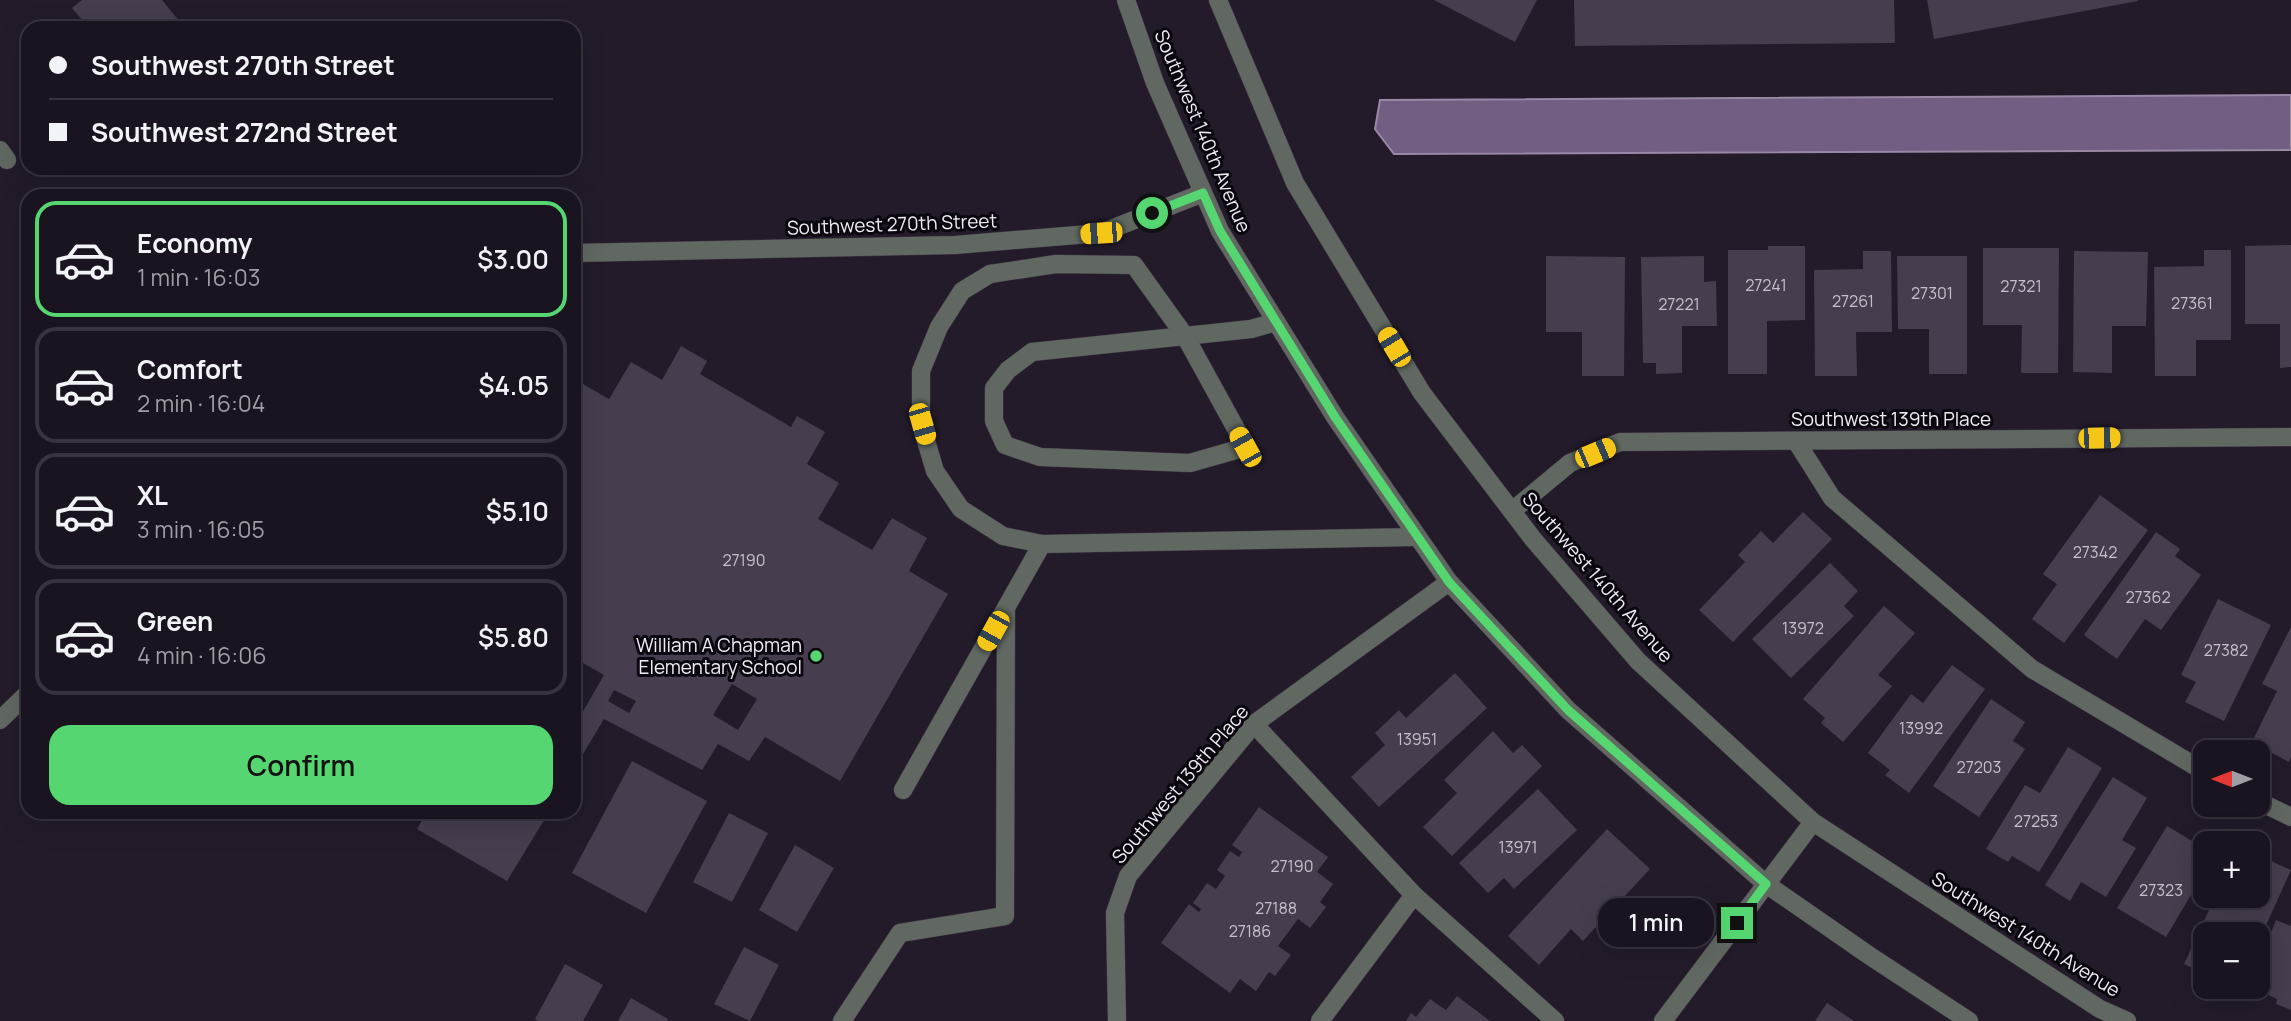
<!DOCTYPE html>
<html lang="en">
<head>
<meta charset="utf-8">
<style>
	:root { --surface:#1a1420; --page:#231d29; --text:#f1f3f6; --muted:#9f9ea5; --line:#38333e; --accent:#55d671 }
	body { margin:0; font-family:Manrope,sans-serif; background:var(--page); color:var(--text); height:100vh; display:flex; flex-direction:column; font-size:26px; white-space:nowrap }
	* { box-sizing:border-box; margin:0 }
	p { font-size:23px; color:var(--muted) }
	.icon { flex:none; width:38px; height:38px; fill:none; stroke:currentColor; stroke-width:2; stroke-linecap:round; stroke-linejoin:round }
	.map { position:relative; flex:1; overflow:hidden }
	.details { position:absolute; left:21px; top:189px; width:560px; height:630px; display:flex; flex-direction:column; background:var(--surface); border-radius:21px; box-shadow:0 7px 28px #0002,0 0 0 2px var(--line) }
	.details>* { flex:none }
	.top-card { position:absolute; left:21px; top:21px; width:560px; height:154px; border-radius:21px; box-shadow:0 7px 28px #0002,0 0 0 2px var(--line); display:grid; align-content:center; height:154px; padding:0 28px; background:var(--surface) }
	.needle { width:46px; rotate:270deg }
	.controls { position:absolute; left:2193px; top:740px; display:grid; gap:14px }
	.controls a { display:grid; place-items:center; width:77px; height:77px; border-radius:14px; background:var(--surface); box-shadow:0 7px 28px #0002,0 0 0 2px var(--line); font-size:35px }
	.end { position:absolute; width:32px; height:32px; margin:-16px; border:9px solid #55d671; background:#111; box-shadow:0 0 0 4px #111 }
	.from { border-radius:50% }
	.bubble { position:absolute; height:49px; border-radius:21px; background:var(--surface); box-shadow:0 7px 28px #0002,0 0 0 2px var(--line); font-size:23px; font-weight:600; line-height:49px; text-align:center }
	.car { position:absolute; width:21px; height:42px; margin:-21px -10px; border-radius:9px; box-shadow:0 0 5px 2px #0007; background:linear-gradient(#f5c518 24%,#345 0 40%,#f5c518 0 76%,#345 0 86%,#f5c518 0) }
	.top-card b { display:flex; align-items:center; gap:24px; height:66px; font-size:26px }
	.top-card b+b { border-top:2px solid var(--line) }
	.top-card i { width:18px; height:18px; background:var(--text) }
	ul { padding:12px 0 0; list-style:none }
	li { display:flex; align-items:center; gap:21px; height:116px; margin:0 14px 10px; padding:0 14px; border:4px solid var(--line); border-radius:21px }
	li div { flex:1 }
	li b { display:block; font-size:26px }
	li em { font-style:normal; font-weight:600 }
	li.active { border-color:var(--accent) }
	li>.icon { width:63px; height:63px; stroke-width:1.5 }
	.cta { display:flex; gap:14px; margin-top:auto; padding:14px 28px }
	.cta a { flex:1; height:80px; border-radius:21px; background:var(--accent); color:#111; font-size:28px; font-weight:600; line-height:80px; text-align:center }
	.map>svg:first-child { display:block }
	.water { fill:#725d83; stroke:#9888a5; stroke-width:2 }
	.building { fill:#463d4e; fill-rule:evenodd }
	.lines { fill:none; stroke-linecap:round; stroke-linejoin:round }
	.minor-casing { stroke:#403846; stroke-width:19 }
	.minor { stroke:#606861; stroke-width:18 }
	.route { stroke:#55d671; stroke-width:9 }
	.poi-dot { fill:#55d671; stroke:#0b070e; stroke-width:2.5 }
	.labels { text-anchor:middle; stroke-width:6; stroke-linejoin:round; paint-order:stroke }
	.number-label { font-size:16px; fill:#c6c0cb }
	.street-label { font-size:19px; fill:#f0ebf5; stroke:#0b070e }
	.poi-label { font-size:19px; fill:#f0ebf5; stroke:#0b070e; text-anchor:end }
</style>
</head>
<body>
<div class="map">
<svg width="2291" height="1021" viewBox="0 0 2291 1021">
	<rect width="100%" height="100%" fill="#231b2a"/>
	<!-- water -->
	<path class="water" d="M2291,95V150L1394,154L1375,129L1380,100Z"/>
	<!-- building -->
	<g class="building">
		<path d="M82,0H162L185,28H89L72,8Z"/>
		<path d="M1434,0H1537L1515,42Z"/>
		<path d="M1574,0H1894L1895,43L1575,46Z"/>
		<path d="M1927,0H2138V1L1934,39Z"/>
		<path d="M2291,245V367L2280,368V324H2245V246Z"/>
		<path d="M1768,246H1805V320L1767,321V374H1728V250H1768Z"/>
		<path d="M1983,248H2059L2058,373H2021L2022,325H1983Z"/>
		<path d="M2204,250H2231V340H2196V376H2155L2154,267L2204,266Z"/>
		<path d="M1863,251H1891L1892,332H1856L1857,376H1815L1814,270L1863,269Z"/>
		<path d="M2074,251L2148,252L2146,326H2112V373L2073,372Z"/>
		<path d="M1546,256L1625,257L1624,376H1582V332H1546Z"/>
		<path d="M1704,256V282L1716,281L1717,326H1682V373L1656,374V363H1643L1641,257Z"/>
		<path d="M1897,256H1967V374H1929V329H1898Z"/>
		<path d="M681,346L707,361L700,374L791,427L797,416L825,432L807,464L839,483L818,519L872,550L892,518L927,538L909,571L948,594L840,781L765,737L749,761L718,744L702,770L604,719L574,769V727L604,675L574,658V445L580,435L574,431V399L583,384L609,399L631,362L662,380ZM732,684L757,699L738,730L713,715ZM614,690L636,701L629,713L608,701Z"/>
		<path d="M2100,495L2148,530L2064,643L2032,619L2057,584L2043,574Z"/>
		<path d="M1803,512L1832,539L1733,642L1699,610L1745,562L1738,555L1761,531L1773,543Z"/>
		<path d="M2156,532L2180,549L2175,556L2201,575L2161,630L2145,619L2117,659L2084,635Z"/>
		<path d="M1830,563L1858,591L1844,606L1854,616L1791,678L1752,639Z"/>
		<path d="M2218,599L2271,625L2224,721L2185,702L2196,682L2181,675Z"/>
		<path d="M1884,606L1915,633L1878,675L1892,686L1843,742L1821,723L1825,718L1803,699Z"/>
		<path d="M2291,627V757L2289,762L2252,742L2277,691L2262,684Z"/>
		<path d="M1952,665L1985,689L1909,793L1885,775L1890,770L1868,753L1911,694L1923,703Z"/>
		<path d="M1455,673L1487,708L1379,807L1351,777L1385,745L1375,733L1399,710L1406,718Z"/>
		<path d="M1991,699L2025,722L2013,741L2025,749L1979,817L1933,786Z"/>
		<path d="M1493,731L1513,753L1522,745L1542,766L1452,856L1423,827L1457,793L1444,780Z"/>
		<path d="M2068,747L2102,768L2039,872L2012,856L2008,862L1986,849L2025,785L2040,793Z"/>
		<path d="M632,761L707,801L646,913L572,873Z"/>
		<path d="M2113,777L2147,798L2122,840L2136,848L2106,897L2081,882L2070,901L2045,885Z"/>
		<path d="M1538,789L1577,830L1514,889L1504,878L1488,893L1459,863Z"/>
		<path d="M1259,807L1328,857L1317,872L1333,884L1320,902L1326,907L1310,928L1298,919L1278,946L1291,955L1275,976L1269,972L1256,991L1240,979L1230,993L1161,943L1189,904L1199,912L1201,909L1193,903L1207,883L1216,889L1225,876L1217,870L1230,851L1239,857L1242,852L1232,845Z"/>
		<path d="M427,812H549L507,881L417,829Z"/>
		<path d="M729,813L768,833L732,902L693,882Z"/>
		<path d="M2167,826L2202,847L2191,866L2204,873L2166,937L2117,908Z"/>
		<path d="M1607,829L1650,869L1583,941L1571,929L1539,965L1508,936Z"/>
		<path d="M795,845L834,868L797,932L759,910Z"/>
		<path d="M2258,855L2291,870L2258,943V934H2205V974L2184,964L2215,897L2231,904L2235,896H2258Z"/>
		<path d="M2276,920L2291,926V1010L2276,1004L2277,999L2251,987H2258V965Z"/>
		<path d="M744,947L779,965L750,1021L714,1004Z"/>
		<path d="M565,964L603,985L583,1021H538L535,1019Z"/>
		<path d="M1457,996L1490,1021H1406L1411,1013L1416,1017L1430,999L1446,1010Z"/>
		<path d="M631,998L668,1019L667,1021H618Z"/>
		<path d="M1827,1003L1854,1021H1815Z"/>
	</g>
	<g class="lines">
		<defs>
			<g id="minor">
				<path d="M1126,0L1155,83L1220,231L1335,417L1449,582L1568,710L1766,884L1870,956L1969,1021"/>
				<path d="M1218,0L1295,183L1422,393L1533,539L1638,661L1813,822L2100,1009L2127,1021"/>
				<path d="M0,150L7,160"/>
				<path d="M574,253L955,245L1101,233L1203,193"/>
				<path d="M1276,322L1251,329L1185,336L1134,265L1056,264L990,274L962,291L939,327L921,371V424L935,471L961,509L1003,536L1042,544L1416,537"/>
				<path d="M1185,336L1246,447L1190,463L1040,457L1005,445L994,421V388L1008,370L1032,352Z"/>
				<path d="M1796,441L1832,498L2032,669L2205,772"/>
				<path d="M1512,511L1570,463L1620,442L2291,437"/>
				<path d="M0,720L28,693"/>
				<path d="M1254,724L1414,895L1555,1021"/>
				<path d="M903,790L1042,544"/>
				<path d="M2258,801L2291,817"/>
				<path d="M842,1021L900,933L1005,916L1006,608"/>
				<path d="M1117,1021L1115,913L1128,876L1254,724L1449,582"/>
				<path d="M1320,1021L1414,895"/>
				<path d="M1663,1021L1813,822"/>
			</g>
		</defs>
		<!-- minor casing -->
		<use href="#minor" class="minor-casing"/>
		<!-- minor -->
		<use href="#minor" class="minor"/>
	</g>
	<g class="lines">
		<!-- route -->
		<path class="route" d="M1152,213L1203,193L1220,231L1335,417L1449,582L1568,710L1766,884L1737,923"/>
	</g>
	<!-- markers -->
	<circle class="poi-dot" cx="816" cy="656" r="7"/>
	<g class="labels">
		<!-- number labels -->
		<g class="number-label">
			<text x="1766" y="291">27241</text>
			<text x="2021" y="292">27321</text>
			<text x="1932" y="299">27301</text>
			<text x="1853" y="307">27261</text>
			<text x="2192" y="309">27361</text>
			<text x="1679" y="310">27221</text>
			<text x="2095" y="558">27342</text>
			<text x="744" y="566">27190</text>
			<text x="2148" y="603">27362</text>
			<text x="1803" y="634">13972</text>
			<text x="2226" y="656">27382</text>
			<text x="1921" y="734">13992</text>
			<text x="1417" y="745">13951</text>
			<text x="1979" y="773">27203</text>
			<text x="2036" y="827">27253</text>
			<text x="1518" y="853">13971</text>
			<text x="1292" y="872">27190</text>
			<text x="2161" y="896">27323</text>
			<text x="1276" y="914">27188</text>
			<text x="1250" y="937">27186</text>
		</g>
		<!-- street labels -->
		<g class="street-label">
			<text transform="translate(1203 131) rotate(67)" y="7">Southwest 140th Avenue</text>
			<text transform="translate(892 224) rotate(-2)" y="7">Southwest 270th Street</text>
			<text x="1891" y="426">Southwest 139th Place</text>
			<text transform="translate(1598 577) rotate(49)" y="7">Southwest 140th Avenue</text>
			<text transform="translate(1180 784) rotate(-50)" y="7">Southwest 139th Place</text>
			<text transform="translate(2026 934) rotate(32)" y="7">Southwest 140th Avenue</text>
		</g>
		<!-- poi labels -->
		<g class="poi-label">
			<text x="802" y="652">William A Chapman<tspan x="802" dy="22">Elementary School</tspan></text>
		</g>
	</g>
</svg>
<div class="controls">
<a><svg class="needle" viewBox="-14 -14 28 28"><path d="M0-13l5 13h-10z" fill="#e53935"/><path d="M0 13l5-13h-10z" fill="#9f9ea5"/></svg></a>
<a>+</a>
<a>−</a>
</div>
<i class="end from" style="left:1152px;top:213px"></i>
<i class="end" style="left:1737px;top:923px"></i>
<div class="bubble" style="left:1598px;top:898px;width:116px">1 min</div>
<i class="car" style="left:1101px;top:233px;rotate:266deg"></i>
<i class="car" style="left:1394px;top:347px;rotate:329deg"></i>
<i class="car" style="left:922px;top:424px;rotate:164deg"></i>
<i class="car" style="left:2099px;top:438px;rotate:89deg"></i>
<i class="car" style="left:1245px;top:447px;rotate:331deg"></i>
<i class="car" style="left:1595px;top:453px;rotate:67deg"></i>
<i class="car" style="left:993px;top:631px;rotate:209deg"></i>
<div class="top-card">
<b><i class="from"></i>Southwest 270th Street</b>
<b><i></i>Southwest 272nd Street</b>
</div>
<section class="details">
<ul>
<li class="active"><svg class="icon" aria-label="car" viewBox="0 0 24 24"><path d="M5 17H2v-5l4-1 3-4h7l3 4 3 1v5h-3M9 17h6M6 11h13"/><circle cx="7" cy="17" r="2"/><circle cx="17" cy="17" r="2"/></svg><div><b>Economy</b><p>1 min · 16:03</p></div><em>$3.00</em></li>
<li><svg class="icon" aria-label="car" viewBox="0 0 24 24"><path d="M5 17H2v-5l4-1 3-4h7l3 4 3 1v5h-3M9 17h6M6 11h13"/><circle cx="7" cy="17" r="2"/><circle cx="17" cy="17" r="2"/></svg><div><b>Comfort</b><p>2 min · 16:04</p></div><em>$4.05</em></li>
<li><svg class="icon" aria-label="car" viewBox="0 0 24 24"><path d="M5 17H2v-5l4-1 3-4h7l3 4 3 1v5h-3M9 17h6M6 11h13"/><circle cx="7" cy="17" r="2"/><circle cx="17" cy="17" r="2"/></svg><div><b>XL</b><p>3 min · 16:05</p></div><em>$5.10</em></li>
<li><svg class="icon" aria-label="car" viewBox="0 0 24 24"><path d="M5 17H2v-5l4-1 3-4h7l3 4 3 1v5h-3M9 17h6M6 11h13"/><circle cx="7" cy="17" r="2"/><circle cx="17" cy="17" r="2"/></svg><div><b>Green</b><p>4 min · 16:06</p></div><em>$5.80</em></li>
</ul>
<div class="cta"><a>Confirm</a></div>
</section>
</div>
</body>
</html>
